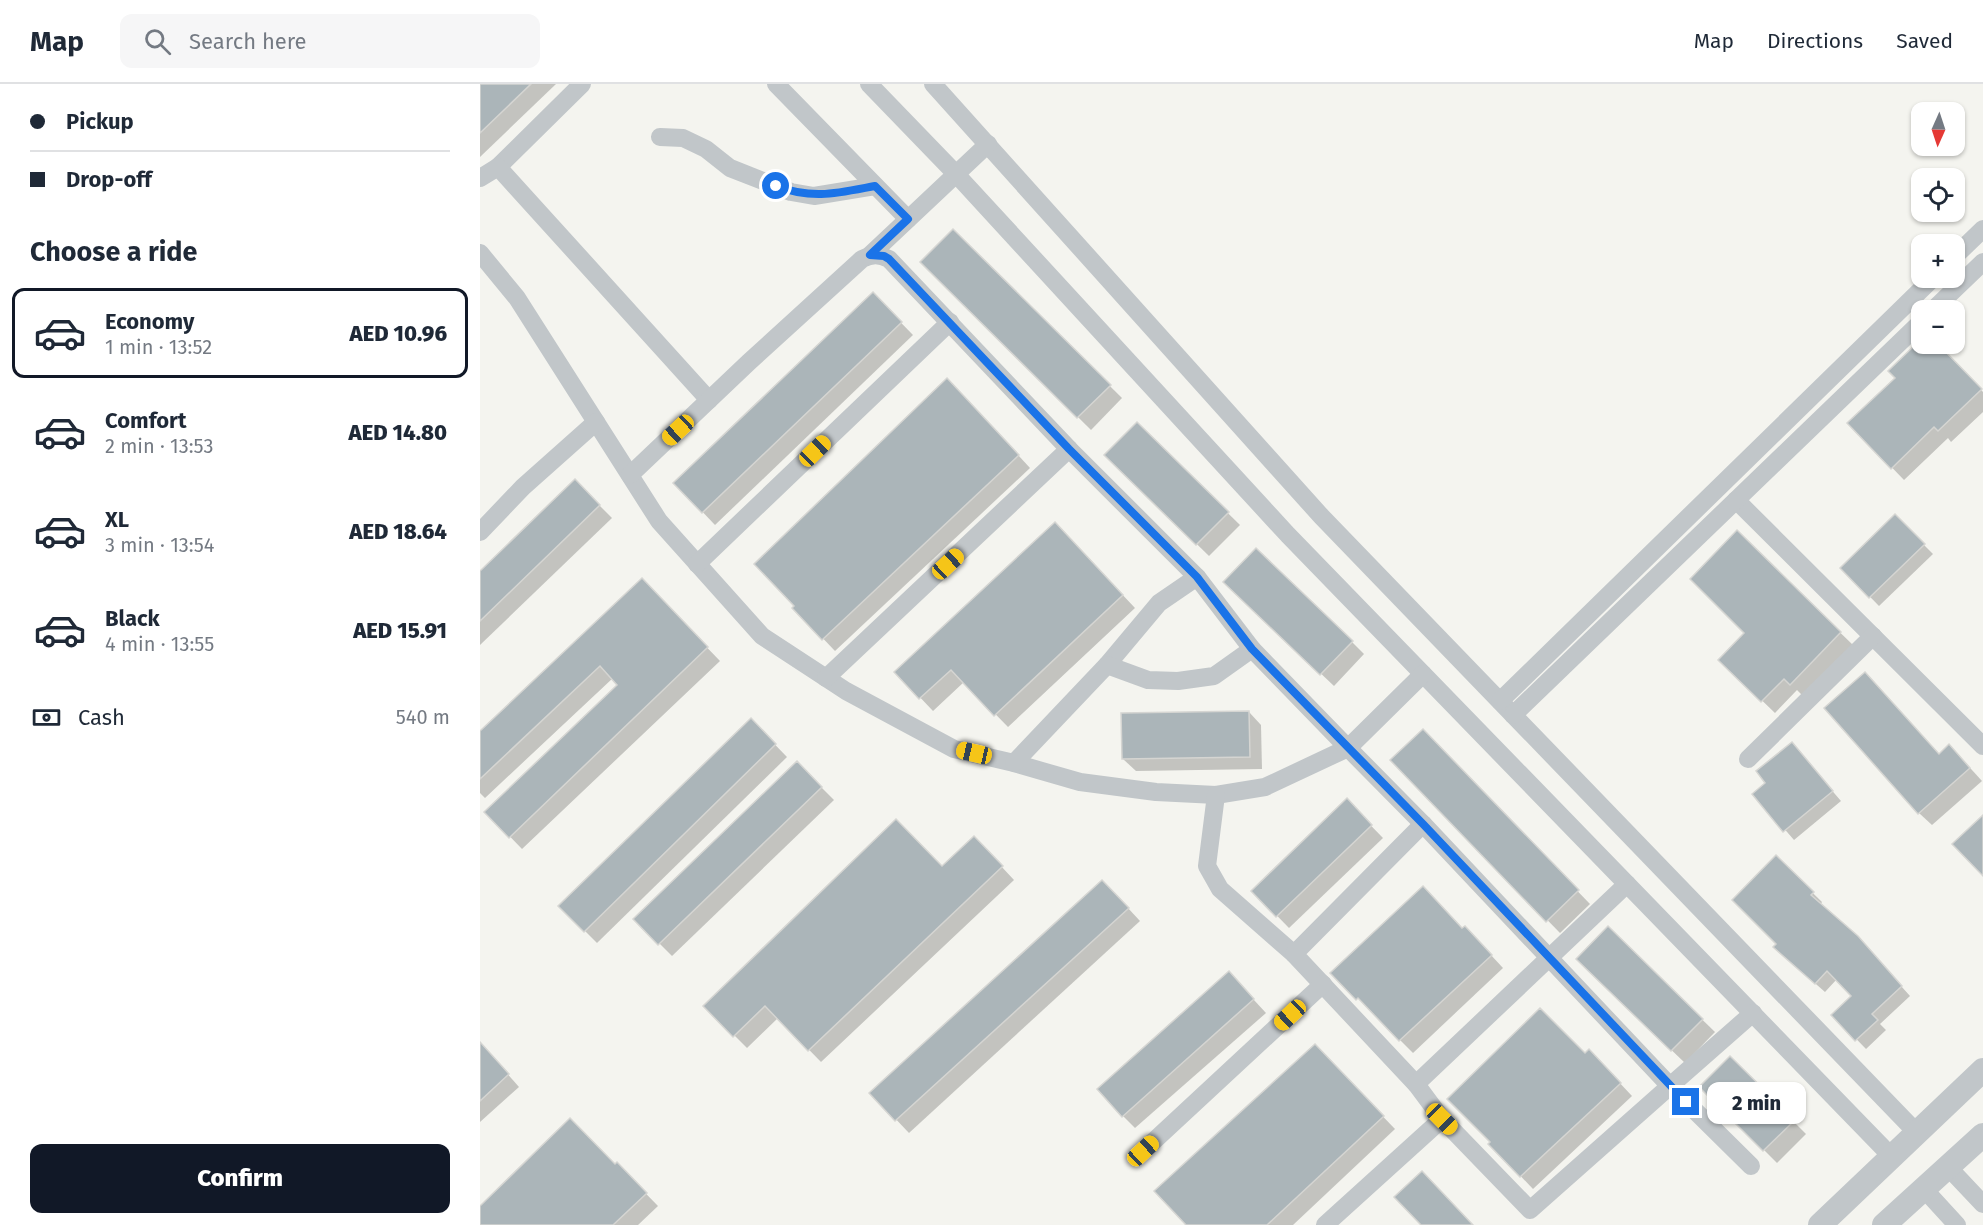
<!DOCTYPE html>
<html lang="en">
<head>
<meta charset="utf-8">
<style>
	:root { --surface:#fff; --page:#f6f6f7; --text:#1f2937; --muted:#747a83; --line:#e0e1e3; --accent:#111827 }
	body { margin:0; font-family:"Fira Sans",sans-serif; background:var(--page); color:var(--text); height:100vh; display:flex; flex-direction:column; font-size:22px; white-space:nowrap }
	* { box-sizing:border-box; margin:0 }
	p { font-size:20px; color:var(--muted) }
	.icon { flex:none; width:33px; height:33px; fill:none; stroke:currentColor; stroke-width:2; stroke-linecap:round; stroke-linejoin:round }
	.map { position:relative; flex:1; overflow:hidden }
	.drawer { display:flex; flex-direction:column; background:var(--surface); width:480px }
	.drawer>* { flex:none }
	.banner { display:grid; align-content:center; height:132px; padding:0 30px; background:var(--surface) }
	.needle { width:39px; rotate:183deg }
	.fabs { position:absolute; left:1431px; top:18px; display:grid; gap:12px }
	.fabs a { display:grid; place-items:center; width:54px; height:54px; border-radius:12px; background:var(--surface); box-shadow:0 2px 4px #0004; font-size:30px }
	.end { position:absolute; width:27px; height:27px; margin:-14px; border:8px solid #1a73e8; background:#fff; box-shadow:0 0 0 3px #fff }
	.from { border-radius:50% }
	.bubble { position:absolute; height:42px; border-radius:12px; background:var(--surface); box-shadow:0 2px 4px #0004; font-size:20px; font-weight:800; line-height:42px; text-align:center }
	.car { position:absolute; width:18px; height:36px; margin:-18px -9px; border-radius:8px; box-shadow:0 0 4px 2px #0007; background:linear-gradient(#f5c518 24%,#345 0 40%,#f5c518 0 76%,#345 0 86%,#f5c518 0) }
	.banner b { display:flex; align-items:center; gap:21px; height:57px; font-size:22px }
	.banner b+b { border-top:2px solid var(--line) }
	.banner i { width:15px; height:15px; background:var(--text) }
	ul { padding:0; list-style:none }
	li { display:flex; align-items:center; gap:18px; height:90px; margin:0 12px 9px; padding:0 18px; border:3px solid transparent; border-radius:12px }
	li div { flex:1 }
	li b { display:block; font-size:22px }
	li em { font-style:normal; font-weight:800 }
	li.current { border-color:var(--accent) }
	li>.icon { width:54px; height:54px; stroke-width:1.5 }
	h2 { padding:0 30px; font-size:27px; line-height:72px }
	.pay { display:flex; align-items:center; gap:15px; height:66px; padding:0 30px; font-size:22px }
	.pay p { margin-inline-start:auto }
	.button { display:flex; gap:12px; margin-top:auto; padding:12px 30px }
	.button a { flex:1; height:69px; border-radius:12px; background:var(--accent); color:#fff; font-size:24px; font-weight:800; line-height:69px; text-align:center }
	header { display:flex; align-items:center; gap:36px; box-sizing:border-box; height:84px; padding:0 30px; background:var(--surface); border-bottom:2px solid var(--line) }
	header strong { font-size:28px }
	nav { display:flex; gap:33px; margin-inline-start:auto; font-size:21px }
	.search { width:420px; height:54px; background:var(--page); display:flex; align-items:center; gap:15px; box-sizing:border-box; padding:0 21px; border-radius:12px; color:var(--muted); font-size:22px }
	main { display:flex; flex:1; min-height:0 }
	.map>svg:first-child { display:block }
	.shadow { fill:#0003 }
	.building { fill:#abb5b9; stroke:#d5d5d2; stroke-width:1.5 }
	.lines { fill:none; stroke-linecap:round; stroke-linejoin:round }
	.minor { stroke:#c1c6c9; stroke-width:18 }
	.tertiary { stroke:#c1c6c9; stroke-width:24 }
	.route { stroke:#1a73e8; stroke-width:8 }
</style>
</head>
<body>
<header>
<strong>Map</strong>
<div class="search"><svg class="icon" aria-label="search" viewBox="0 0 24 24"><circle cx="10" cy="10" r="6"/><path d="M15 15l6 6"/></svg>Search here</div>
<nav><a>Map</a><a>Directions</a><a>Saved</a></nav>
</header>
<main>
<section class="drawer">
<div class="banner">
<b><i class="from"></i>Pickup</b>
<b><i></i>Drop-off</b>
</div>
<h2>Choose a ride</h2>
<ul>
<li class="current"><svg class="icon" aria-label="car" viewBox="0 0 24 24"><path d="M5 17H2v-5l4-1 3-4h7l3 4 3 1v5h-3M9 17h6M6 11h13"/><circle cx="7" cy="17" r="2"/><circle cx="17" cy="17" r="2"/></svg><div><b>Economy</b><p>1 min · 13:52</p></div><em>AED 10.96</em></li>
<li><svg class="icon" aria-label="car" viewBox="0 0 24 24"><path d="M5 17H2v-5l4-1 3-4h7l3 4 3 1v5h-3M9 17h6M6 11h13"/><circle cx="7" cy="17" r="2"/><circle cx="17" cy="17" r="2"/></svg><div><b>Comfort</b><p>2 min · 13:53</p></div><em>AED 14.80</em></li>
<li><svg class="icon" aria-label="car" viewBox="0 0 24 24"><path d="M5 17H2v-5l4-1 3-4h7l3 4 3 1v5h-3M9 17h6M6 11h13"/><circle cx="7" cy="17" r="2"/><circle cx="17" cy="17" r="2"/></svg><div><b>XL</b><p>3 min · 13:54</p></div><em>AED 18.64</em></li>
<li><svg class="icon" aria-label="car" viewBox="0 0 24 24"><path d="M5 17H2v-5l4-1 3-4h7l3 4 3 1v5h-3M9 17h6M6 11h13"/><circle cx="7" cy="17" r="2"/><circle cx="17" cy="17" r="2"/></svg><div><b>Black</b><p>4 min · 13:55</p></div><em>AED 15.91</em></li>
</ul>
<div class="pay"><svg class="icon" aria-label="cash" viewBox="0 0 24 24"><path d="M3 7h18v10H3z"/><circle cx="12" cy="12" r="2"/></svg>Cash<p>540 m</p></div>
<div class="button"><a>Confirm</a></div>
</section>
<div class="map">
<svg width="1503" height="1141" viewBox="0 0 1503 1141">
	<rect width="100%" height="100%" fill="#f4f4ef"/>
	<!-- shadow -->
	<g class="shadow">
		<path d="M0,0H76L0,73Z"/>
		<path d="M473,147L642,314L611,346L442,178Z"/>
		<path d="M393,210L433,251L235,441L195,399Z"/>
		<path d="M1442,256V260H1456L1503,308V328L1471,358L1468,354L1424,396L1369,339L1417,294L1410,287Z"/>
		<path d="M480,308L550,384L355,567L314,524Z"/>
		<path d="M657,340L760,441L729,472L626,371Z"/>
		<path d="M95,397L132,434L0,561V489Z"/>
		<path d="M1415,432L1453,470L1399,522L1362,484Z"/>
		<path d="M1257,449L1373,561L1323,612L1317,606L1295,629L1240,576L1267,549Z"/>
		<path d="M588,453L655,524L528,643L484,598L453,627L416,588Z"/>
		<path d="M162,496L240,577L42,765L6,728L139,601L133,594L5,714L0,709V649Z"/>
		<path d="M758,511L872,558L884,570L854,602Z"/>
		<path d="M769,628L781,641L782,685L656,687L643,675Z"/>
		<path d="M271,636L307,673L117,859L80,822Z"/>
		<path d="M943,647L1110,820L1080,849L912,676Z"/>
		<path d="M1312,660L1361,717L1314,756L1274,710L1288,699Z"/>
		<path d="M1459,671L1482,675L1502,697L1452,741L1439,729Z"/>
		<path d="M317,679L354,716L192,872L155,835Z"/>
		<path d="M867,717L903,754L809,844L773,807Z"/>
		<path d="M506,766L534,796L341,978L298,934L267,964L225,922L462,784Z"/>
		<path d="M1296,773L1342,818L1340,821L1387,864L1430,912L1400,940L1406,946L1386,965L1353,931L1373,912L1357,895L1345,908L1304,872L1298,860Z"/>
		<path d="M635,810L660,837L429,1049L391,1009Z"/>
		<path d="M1128,844L1235,948L1205,979L1110,888Z"/>
		<path d="M983,846L997,856L1023,884L933,969L853,889Z"/>
		<path d="M761,902L786,929L655,1044L643,1032Z"/>
		<path d="M835,962L915,1045L813,1141H708Z"/>
		<path d="M0,970L16,977L39,1003L0,1038Z"/>
		<path d="M1105,971L1122,980L1152,1012L1053,1105L1010,1060Z"/>
		<path d="M1250,974L1326,1050L1297,1079L1221,1003Z"/>
		<path d="M137,1080L178,1122L158,1141H0V1124Z"/>
	</g>
	<!-- building -->
	<g class="building">
		<path d="M0,0H51L0,49Z"/>
		<path d="M473,145L631,301L597,334L440,178Z"/>
		<path d="M393,208L422,238L222,429L193,399Z"/>
		<path d="M1436,260H1458L1502,305L1458,347L1454,343L1411,385L1367,339L1415,294L1408,287Z"/>
		<path d="M467,294L539,371L342,556L312,524L314,522L274,480Z"/>
		<path d="M657,338L749,428L716,461L624,371Z"/>
		<path d="M95,395L120,421L0,537V487Z"/>
		<path d="M1415,430L1445,460L1389,514L1360,484Z"/>
		<path d="M575,438L643,511L514,632L471,586L439,615L414,588Z"/>
		<path d="M1257,446L1361,548L1310,601L1304,595L1281,618L1238,576L1264,549L1210,495Z"/>
		<path d="M776,464L873,557L840,591L743,498Z"/>
		<path d="M162,494L228,563L29,754L4,728L137,601L120,582L0,695V647Z"/>
		<path d="M1385,588L1459,670L1469,660L1490,684L1438,730L1344,624Z"/>
		<path d="M769,627L770,673L642,675L641,629Z"/>
		<path d="M271,634L296,660L104,848L78,822Z"/>
		<path d="M943,645L1099,806L1066,838L910,676Z"/>
		<path d="M1312,658L1353,707L1303,748L1272,710L1285,699L1276,687Z"/>
		<path d="M317,677L342,703L178,861L153,835Z"/>
		<path d="M867,714L892,741L796,833L771,807Z"/>
		<path d="M1503,731V792L1472,760Z"/>
		<path d="M416,735L462,782L494,752L523,782L328,967L285,922L253,953L223,922Z"/>
		<path d="M1296,771L1334,808L1331,811L1378,852L1422,902L1392,930L1398,936L1375,957L1351,931L1371,912L1347,887L1335,900L1293,863L1296,860L1252,816Z"/>
		<path d="M622,796L649,824L415,1037L389,1009Z"/>
		<path d="M943,802L982,844L985,842L1012,871L919,957L878,914L876,916L850,889Z"/>
		<path d="M1128,842L1223,935L1191,967L1096,875Z"/>
		<path d="M749,887L774,915L642,1033L617,1005Z"/>
		<path d="M1060,924L1105,969L1109,965L1141,999L1040,1093L1008,1060L1010,1058L967,1015Z"/>
		<path d="M0,958L29,990L0,1017Z"/>
		<path d="M835,960L904,1032L787,1141H706L674,1107Z"/>
		<path d="M1250,972L1315,1036L1283,1067L1219,1003Z"/>
		<path d="M90,1034L135,1080L137,1078L167,1109L133,1141H0V1122Z"/>
		<path d="M942,1087L993,1141H941L914,1113Z"/>
	</g>
	<g class="lines">
		<!-- minor -->
		<g class="minor">
			<path d="M296,0L428,135"/>
			<path d="M389,0L476,90L808,451L1412,1073"/>
			<path d="M453,0L841,432L1437,1049"/>
			<path d="M180,53L203,54L226,65L250,84L311,108L334,112L395,102"/>
			<path d="M18,83L102,0"/>
			<path d="M0,94L18,83L229,316"/>
			<path d="M0,169L37,214L179,437L282,552L366,607L474,665L534,679L600,698L676,708L736,711L785,703L868,664L943,740L1190,1002L1050,1126L962,1035L845,1141"/>
			<path d="M390,171L508,60"/>
			<path d="M1474,173L1503,145"/>
			<path d="M1453,226L1503,178"/>
			<path d="M150,391L269,278L382,175C392,170 399,170 409,175L589,365L717,493L772,565L868,664L943,590"/>
			<path d="M1256,416L1503,662"/>
			<path d="M0,448L43,403L116,338"/>
			<path d="M217,480L470,238"/>
			<path d="M627,581L679,519L717,493"/>
			<path d="M346,594L589,365"/>
			<path d="M1020,617L1453,194"/>
			<path d="M1033,631L1442,237"/>
			<path d="M1268,675L1393,552"/>
			<path d="M534,679L627,581L668,596L698,597L734,592L772,565"/>
			<path d="M736,711L727,782L740,805L814,870"/>
			<path d="M943,740L814,870L936,1000L962,1035"/>
			<path d="M936,1000L1147,800"/>
			<path d="M663,1067L843,900"/>
			<path d="M1271,1082L1190,1002L1273,929"/>
			<path d="M1468,1083L1503,1120"/>
			<path d="M1444,1105L1477,1141"/>
		</g>
		<!-- tertiary -->
		<g class="tertiary">
			<path d="M1340,1141L1503,986"/>
			<path d="M1404,1141L1503,1051"/>
		</g>
	</g>
	<g class="lines">
		<!-- route -->
		<path class="route" d="M296,102C333,116 358,109 395,102L428,135L390,171L404,172L409,175L589,365L717,493L772,565L943,740L1206,1018"/>
	</g>
</svg>
<div class="fabs">
<a><svg class="needle" viewBox="-14 -14 28 28"><path d="M0-13l5 13h-10z" fill="#e53935"/><path d="M0 13l5-13h-10z" fill="#747a83"/></svg></a>
<a><svg class="icon" aria-label="locate" viewBox="0 0 24 24"><circle cx="12" cy="12" r="6"/><path d="M12 2v4M12 18v4M2 12h4M18 12h4"/></svg></a>
<a>+</a>
<a>−</a>
</div>
<i class="end from" style="left:296px;top:102px"></i>
<i class="end" style="left:1206px;top:1018px"></i>
<div class="bubble" style="left:1227px;top:998px;width:99px">2 min</div>
<i class="car" style="left:198px;top:346px;rotate:227deg"></i>
<i class="car" style="left:335px;top:367px;rotate:46deg"></i>
<i class="car" style="left:468px;top:480px;rotate:47deg"></i>
<i class="car" style="left:494px;top:669px;rotate:283deg"></i>
<i class="car" style="left:810px;top:931px;rotate:227deg"></i>
<i class="car" style="left:962px;top:1035px;rotate:135deg"></i>
<i class="car" style="left:663px;top:1067px;rotate:47deg"></i>
</div>
</main>
</body>
</html>
